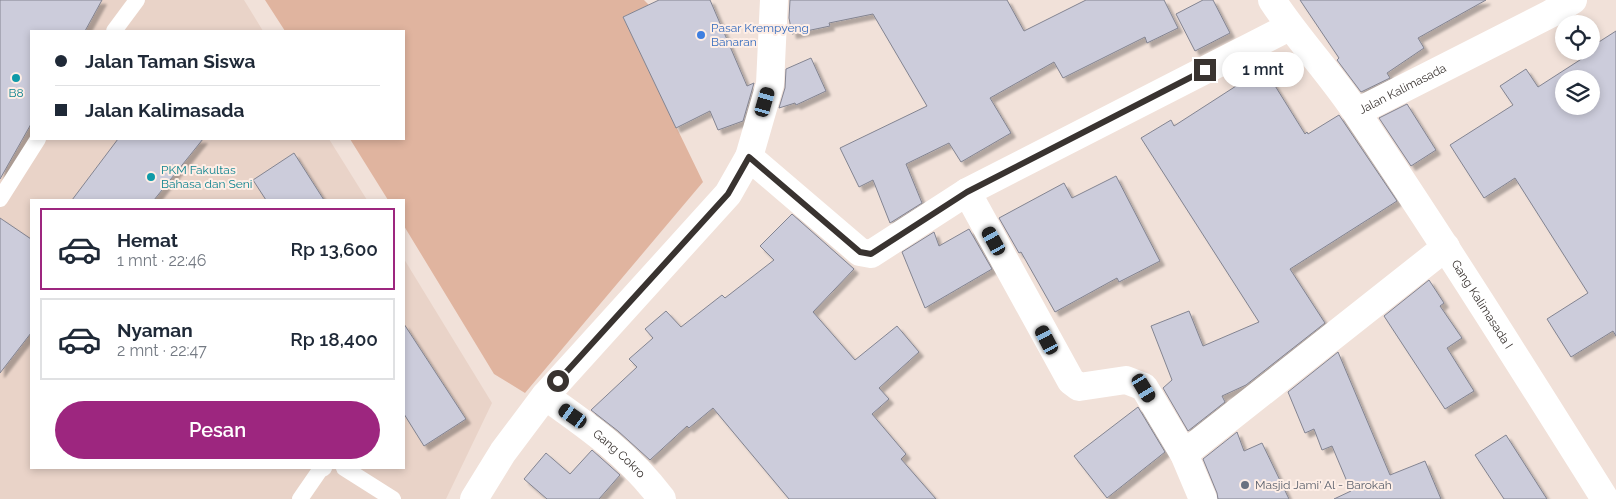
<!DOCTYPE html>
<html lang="id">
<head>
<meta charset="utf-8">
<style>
	:root { --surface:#fff; --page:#f6f6f7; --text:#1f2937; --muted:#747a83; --line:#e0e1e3; --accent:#9d267f }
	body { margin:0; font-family:Raleway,sans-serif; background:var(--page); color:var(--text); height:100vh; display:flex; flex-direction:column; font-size:19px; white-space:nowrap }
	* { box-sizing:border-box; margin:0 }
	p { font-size:16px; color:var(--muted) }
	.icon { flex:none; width:28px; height:28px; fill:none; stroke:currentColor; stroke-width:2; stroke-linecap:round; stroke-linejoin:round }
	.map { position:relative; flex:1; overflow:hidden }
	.panel { position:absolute; left:30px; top:199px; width:375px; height:270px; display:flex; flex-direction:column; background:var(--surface); border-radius:0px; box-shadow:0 2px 8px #0003 }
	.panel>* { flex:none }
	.top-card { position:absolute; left:30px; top:30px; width:375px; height:110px; border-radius:0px; box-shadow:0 2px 8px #0003; display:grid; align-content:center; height:110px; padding:0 25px; background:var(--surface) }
	.tools { position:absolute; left:1555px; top:15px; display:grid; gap:10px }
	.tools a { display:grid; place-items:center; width:45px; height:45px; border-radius:50%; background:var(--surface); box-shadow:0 2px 8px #0003; font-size:25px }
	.end { position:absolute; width:22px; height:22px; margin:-11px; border:6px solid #393330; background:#fff; box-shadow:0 0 0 2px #fff }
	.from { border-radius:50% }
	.bubble { position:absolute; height:35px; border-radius:18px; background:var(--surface); box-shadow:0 2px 8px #0003; font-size:16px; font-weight:600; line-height:35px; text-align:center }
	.car { position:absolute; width:15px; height:30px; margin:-15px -8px; border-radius:6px; box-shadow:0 0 4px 1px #0007; background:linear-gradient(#222 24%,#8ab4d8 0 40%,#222 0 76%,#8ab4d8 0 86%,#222 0) }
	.top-card b { display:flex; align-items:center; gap:18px; height:48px; font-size:19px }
	.top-card b+b { border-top:1px solid var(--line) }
	.top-card i { width:12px; height:12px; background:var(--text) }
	ul { padding:9px 0 0; list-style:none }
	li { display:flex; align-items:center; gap:15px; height:82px; margin:0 10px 8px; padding:0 15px; border:2px solid var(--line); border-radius:0px }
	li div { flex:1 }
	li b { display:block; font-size:19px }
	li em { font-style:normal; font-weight:600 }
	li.current { border-color:var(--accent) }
	li>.icon { width:45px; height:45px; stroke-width:1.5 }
	.primary-button { display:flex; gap:10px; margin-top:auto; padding:10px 25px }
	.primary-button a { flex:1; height:58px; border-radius:30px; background:var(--accent); color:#fff; font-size:20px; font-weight:600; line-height:58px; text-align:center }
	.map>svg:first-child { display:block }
	.built { fill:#e9d3c8 }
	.green { fill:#e0b49f }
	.building { fill:#ccccdb; stroke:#838491; fill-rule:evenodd; filter:url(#shadow) }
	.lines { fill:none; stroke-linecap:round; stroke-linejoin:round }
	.lane { stroke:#fff; stroke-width:16 }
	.street { stroke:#fff; stroke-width:28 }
	.secondary { stroke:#fff; stroke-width:28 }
	.route { stroke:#393330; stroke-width:6 }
	.shop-dot { fill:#3f7fe0; stroke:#feeee6; stroke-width:2 }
	.culture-dot { fill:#0f9aa8; stroke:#feeee6; stroke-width:2 }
	.worship-dot { fill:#6b7280; stroke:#feeee6; stroke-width:2 }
	.labels { text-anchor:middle; stroke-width:4; stroke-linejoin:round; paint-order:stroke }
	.shop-label { font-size:12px; fill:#366cbe; stroke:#feeee6; text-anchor:start }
	.street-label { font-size:12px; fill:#393330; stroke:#feeee6 }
	.culture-label { font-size:12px; fill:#0d838f; stroke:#feeee6 }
	.worship-label { font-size:12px; fill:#5b616d; stroke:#feeee6; text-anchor:start }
</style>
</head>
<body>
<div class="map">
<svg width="1616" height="499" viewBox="0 0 1616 499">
	<defs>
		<filter id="shadow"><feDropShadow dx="4.5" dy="4.5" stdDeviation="1" flood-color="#0004"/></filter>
	</defs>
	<rect width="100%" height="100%" fill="#f1e1d9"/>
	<!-- built -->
	<path class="built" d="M0,0H244L263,31H31V139H329L367,200H31V468H404V259L492,403L446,499H0Z"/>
	<!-- green -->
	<path class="green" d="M265,0H644L649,5L623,17L703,182L525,393L494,374L404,226V200H388L350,139H404V31H285Z"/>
	<!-- building -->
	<g class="building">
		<path d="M0,0H102L85,31H31V124L0,179Z"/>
		<path d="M659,0H710L747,86L754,83L743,121L718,130L710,111L676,128L623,17Z"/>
		<path d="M790,0H1007L1024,31L1086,0H1164L1178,28L1147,43L1145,37L1063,78L1054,62L990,98L1011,133L961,162L949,143L906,164L922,203L890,223L873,180L859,187L840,148L927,106L873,14L829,23L830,26L792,34L789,18Z"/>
		<path d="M1203,0H1213L1230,33L1195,51L1176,14Z"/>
		<path d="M1300,0H1486L1418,38L1424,48L1387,73L1390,78L1361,92L1337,60L1339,58Z"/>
		<path d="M1616,31V336L1613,331L1571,357L1547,319L1588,293L1515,178L1484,198L1450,145L1513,105L1500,86L1526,69L1538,87L1583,58L1581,54L1585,51H1591V47ZM1564,79H1591V106H1564Z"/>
		<path d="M811,58L826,91L796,105L795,103L779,108L785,88L786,69Z"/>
		<path d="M1264,68L1305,134L1307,132L1308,134L1339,115L1397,201L1290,269L1325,323L1246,385L1222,396L1225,402L1188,431L1163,388L1172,380L1151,326L1189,311L1203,346L1259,322L1141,138L1171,120L1174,126Z"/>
		<path d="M1407,104L1436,150L1411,166L1379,118Z"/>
		<path d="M118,139H203L154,200H72Z"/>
		<path d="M294,153L324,200H266L253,180Z"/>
		<path d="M1116,176L1160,261L1119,282L1117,278L1055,312L1021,252L1019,253L999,218L1064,183L1072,198Z"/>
		<path d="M792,214L854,269L813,312L855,360L897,326L919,352L879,388L889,399L872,414L906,454L901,459L936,499H789L713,408L689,428L687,426L650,460L618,431L591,410L637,367L629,359L653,338L645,329L666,311L681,327L722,295L725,298L774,260L760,246Z"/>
		<path d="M0,218L31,239V333L0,373Z"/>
		<path d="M969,229L992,269L925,308L902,252L934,232L939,246Z"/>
		<path d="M1429,280L1444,303L1440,306L1462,338L1447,348L1474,391L1445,409L1384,316Z"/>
		<path d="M404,324L466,419L424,446L404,414Z"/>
		<path d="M1338,352L1390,475L1425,461L1441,499H1334L1351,491L1332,446L1322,450L1314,429L1305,433L1288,392Z"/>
		<path d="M1138,407L1165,452L1107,498L1074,456Z"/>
		<path d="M1237,432L1244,451L1262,443L1289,499H1218L1217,493L1203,459Z"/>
		<path d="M1506,435L1547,499H1504L1475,455Z"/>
		<path d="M592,450L620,475L599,499H547L524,479L546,453L570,474Z"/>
	</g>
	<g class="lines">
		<!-- lane -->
		<g class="lane">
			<path d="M114,31L137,0"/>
			<path d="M0,199L38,139"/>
			<path d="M344,468L393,499"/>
			<path d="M300,499L320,470L324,468"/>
		</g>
		<!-- street -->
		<g class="street">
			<path id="s1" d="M1272,0C1298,40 1332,75 1358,115C1443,241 1524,370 1605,499"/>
			<path id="s2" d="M1357,112L1550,14L1573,0"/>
			<path d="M749,157L860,252L871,254L967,192L1289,27"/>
			<path d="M967,192L1071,381L1079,387L1126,380L1144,387L1184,454L1203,499"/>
			<path id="s3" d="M545,396C589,427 629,455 662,499"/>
			<path d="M1184,454L1446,247"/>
		</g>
		<!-- secondary -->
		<path class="secondary" d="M474,499L503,452L545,396L728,194L749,157L770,84L774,0"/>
	</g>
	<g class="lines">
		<!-- route -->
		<path class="route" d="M558,381L728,194L749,157L860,252L871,254L967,192L1205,70"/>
	</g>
	<!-- markers -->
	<circle class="shop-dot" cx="701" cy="35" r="5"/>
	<g class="culture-dot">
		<circle cx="16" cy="78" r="5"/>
		<circle cx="151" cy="177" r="5"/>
	</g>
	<circle class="worship-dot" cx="1245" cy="485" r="5"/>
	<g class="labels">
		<!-- shop labels -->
		<g class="shop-label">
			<text x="711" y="32">Pasar Krempyeng<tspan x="711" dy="14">Banaran</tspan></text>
		</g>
		<!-- street labels -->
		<g class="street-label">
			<text dy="4" stroke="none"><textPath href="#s2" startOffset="51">Jalan Kalimasada</textPath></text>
			<text dy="4" stroke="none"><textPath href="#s1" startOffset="370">Gang Kalimasada I</textPath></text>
			<text dy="4" stroke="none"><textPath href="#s3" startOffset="94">Gang Cokro</textPath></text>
		</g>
		<!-- culture labels -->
		<g class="culture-label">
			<text x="16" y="97">B8</text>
			<text x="161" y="174" text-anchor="start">PKM Fakultas<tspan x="161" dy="14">Bahasa dan Seni</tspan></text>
		</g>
		<!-- worship labels -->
		<g class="worship-label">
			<text x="1255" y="489">Masjid Jami' Al - Barokah</text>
		</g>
	</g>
</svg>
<div class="tools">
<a><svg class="icon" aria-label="locate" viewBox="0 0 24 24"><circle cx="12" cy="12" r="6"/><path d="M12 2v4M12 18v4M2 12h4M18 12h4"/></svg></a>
<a><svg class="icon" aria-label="layers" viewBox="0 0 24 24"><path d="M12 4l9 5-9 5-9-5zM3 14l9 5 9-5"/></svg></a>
</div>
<i class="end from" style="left:558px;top:381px"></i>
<i class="end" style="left:1205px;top:70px"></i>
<div class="bubble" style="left:1222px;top:52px;width:82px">1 mnt</div>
<i class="car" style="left:765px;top:102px;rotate:16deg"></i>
<i class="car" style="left:994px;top:241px;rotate:331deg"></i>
<i class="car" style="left:1047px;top:340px;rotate:332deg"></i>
<i class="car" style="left:1144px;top:388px;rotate:149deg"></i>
<i class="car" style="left:573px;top:416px;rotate:305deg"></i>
<div class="top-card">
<b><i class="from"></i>Jalan Taman Siswa</b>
<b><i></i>Jalan Kalimasada</b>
</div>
<section class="panel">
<ul>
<li class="current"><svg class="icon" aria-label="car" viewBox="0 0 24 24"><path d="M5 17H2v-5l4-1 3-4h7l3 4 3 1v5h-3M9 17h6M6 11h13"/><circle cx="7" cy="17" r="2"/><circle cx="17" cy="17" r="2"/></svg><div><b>Hemat</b><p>1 mnt · 22:46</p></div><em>Rp 13,600</em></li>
<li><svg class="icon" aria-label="car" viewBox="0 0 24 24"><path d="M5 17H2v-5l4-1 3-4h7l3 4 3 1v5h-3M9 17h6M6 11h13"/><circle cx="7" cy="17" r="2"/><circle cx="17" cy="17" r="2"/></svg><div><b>Nyaman</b><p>2 mnt · 22:47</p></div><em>Rp 18,400</em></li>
</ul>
<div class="primary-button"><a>Pesan</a></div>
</section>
</div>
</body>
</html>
